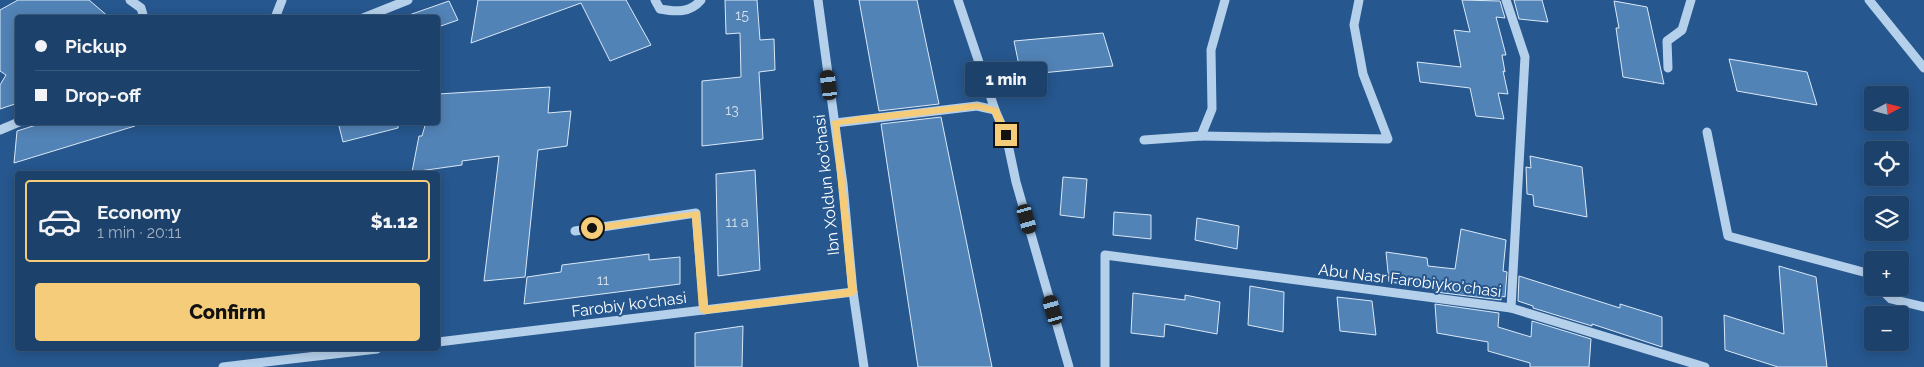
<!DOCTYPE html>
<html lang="en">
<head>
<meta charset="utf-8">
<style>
	:root { --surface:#1c416a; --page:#294c72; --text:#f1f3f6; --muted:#a0afc1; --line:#3a5a7e; --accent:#f4cc7a }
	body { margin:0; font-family:Raleway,sans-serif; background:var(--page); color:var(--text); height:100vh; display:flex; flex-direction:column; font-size:19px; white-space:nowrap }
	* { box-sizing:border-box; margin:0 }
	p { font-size:16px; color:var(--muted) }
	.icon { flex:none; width:28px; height:28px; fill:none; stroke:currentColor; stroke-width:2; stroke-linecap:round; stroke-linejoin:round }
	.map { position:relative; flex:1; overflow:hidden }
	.details { position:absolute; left:15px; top:171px; width:425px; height:180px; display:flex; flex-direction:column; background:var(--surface); border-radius:5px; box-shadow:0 2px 12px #0003,0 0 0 1px var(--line) }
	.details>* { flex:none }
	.guide { position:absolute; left:15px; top:15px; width:425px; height:110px; border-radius:5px; box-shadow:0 2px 12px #0003,0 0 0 1px var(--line); display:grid; align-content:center; height:110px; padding:0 20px; background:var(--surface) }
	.needle { width:32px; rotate:83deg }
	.fabs { position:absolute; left:1864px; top:86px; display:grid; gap:10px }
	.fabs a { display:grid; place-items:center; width:45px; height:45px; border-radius:5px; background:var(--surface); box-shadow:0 2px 12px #0003,0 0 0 1px var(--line); font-size:25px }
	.end { position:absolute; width:22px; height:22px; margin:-11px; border:6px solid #f4cc7a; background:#111; box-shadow:0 0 0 2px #111 }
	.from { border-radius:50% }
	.bubble { position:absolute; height:35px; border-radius:5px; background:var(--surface); box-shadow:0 2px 12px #0003,0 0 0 1px var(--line); font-size:16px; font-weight:800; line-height:35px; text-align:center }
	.car { position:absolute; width:15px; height:30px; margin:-15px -8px; border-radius:6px; box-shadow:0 0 4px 1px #0007; background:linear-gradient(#222 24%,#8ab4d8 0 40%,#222 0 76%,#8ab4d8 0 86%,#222 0) }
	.guide b { display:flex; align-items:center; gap:18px; height:48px; font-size:19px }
	.guide b+b { border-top:1px solid var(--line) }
	.guide i { width:12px; height:12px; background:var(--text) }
	ul { padding:9px 0 0; list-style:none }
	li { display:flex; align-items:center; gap:15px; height:82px; margin:0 10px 8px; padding:0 10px; border:2px solid transparent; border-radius:5px }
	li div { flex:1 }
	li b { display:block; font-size:19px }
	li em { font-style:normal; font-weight:800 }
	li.on { border-color:var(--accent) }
	li>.icon { width:45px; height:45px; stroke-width:1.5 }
	.primary-button { display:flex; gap:10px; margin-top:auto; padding:10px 20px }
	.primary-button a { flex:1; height:58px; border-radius:5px; background:var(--accent); color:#111; font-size:20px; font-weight:800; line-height:58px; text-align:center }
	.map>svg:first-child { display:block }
	.building { fill:#5283b6; stroke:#dae9f8 }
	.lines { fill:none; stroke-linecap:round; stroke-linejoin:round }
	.minor { stroke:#b5d0eb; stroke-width:9 }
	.route { fill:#f4cc7a }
	.labels { text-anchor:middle; stroke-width:4; stroke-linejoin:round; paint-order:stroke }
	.number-label { font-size:14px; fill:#d4e0ed }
	.street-label { font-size:16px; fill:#fff; stroke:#26578e }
</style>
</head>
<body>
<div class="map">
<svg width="1924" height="367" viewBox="0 0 1924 367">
	<rect width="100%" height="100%" fill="#26578e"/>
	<!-- building -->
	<g class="building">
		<path d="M18,0H89L110,18H18V103L0,109V85L6,75L0,71V10Z"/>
		<path d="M478,0H626L651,45L610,61L581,3L471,43Z"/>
		<path d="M725,0H757L760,40L774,39L775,70L759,72L763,139L702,146V81L741,77L740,33L726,34Z"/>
		<path d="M859,0H917L939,104L879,111Z"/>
		<path d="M1462,0L1500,1L1505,18L1496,17L1506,55H1502L1505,72L1503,71L1508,94L1498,93L1504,119L1476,116L1470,88L1420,82L1417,62L1461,67L1454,30L1470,32Z"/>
		<path d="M1514,0H1542L1548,22L1519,19Z"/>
		<path d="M449,1L458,20L438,27V18H409V15Z"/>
		<path d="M1614,1L1647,7L1664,84L1623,77L1616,28H1619Z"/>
		<path d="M1103,33L1113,66L1021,75L1014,41Z"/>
		<path d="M1729,59L1807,72L1817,105L1737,91Z"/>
		<path d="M550,87L548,113L571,111L567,146L538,150L525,277L484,281L499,156L462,161V165L412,172L419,136H422L426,122H438V94Z"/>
		<path d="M941,117L992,367H918L881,124Z"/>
		<path d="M46,122H134L135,126L14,163L17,131Z"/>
		<path d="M338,122H398V128L343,142Z"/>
		<path d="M1530,156L1582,167L1587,217L1534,206L1533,195L1527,194L1526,167L1531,168Z"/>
		<path d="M755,170L760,270L718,276L716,174Z"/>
		<path d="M1063,177L1087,179L1084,218L1060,215Z"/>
		<path d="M1114,212L1151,215V239L1113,235Z"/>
		<path d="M1197,218L1239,226L1237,249L1195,240Z"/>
		<path d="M1461,229L1506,240L1503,271L1507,272L1505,297L1501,296V300L1435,292L1434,288L1389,282L1386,252L1427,258L1428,266L1455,269Z"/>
		<path d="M649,254V260L680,257V284L524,304L527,277L561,272L562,265Z"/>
		<path d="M1779,266L1816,277L1827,367H1778L1725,350L1724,315L1784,334Z"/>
		<path d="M1519,276L1620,308V304L1662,317V347L1592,324V326L1533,308V306L1518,301Z"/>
		<path d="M1250,286L1284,292L1283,332L1248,325Z"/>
		<path d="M1133,293L1185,300V295L1220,302L1217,334L1165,324L1164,337L1131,333Z"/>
		<path d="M1337,297L1372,301L1376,335L1340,331Z"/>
		<path d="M1435,304L1499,313L1498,327L1531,337L1532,321L1591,339L1589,367H1530V363L1488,351V342L1437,333Z"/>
		<path d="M743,326L742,367H695V333Z"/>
	</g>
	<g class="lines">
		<!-- minor -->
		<g class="minor">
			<path d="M130,0L141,8L144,18"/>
			<path d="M655,0L660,9C676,12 690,13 701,0"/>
			<path d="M818,0L843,184L853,292L864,367"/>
			<path d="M958,0L995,110"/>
			<path d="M1506,0L1525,57L1511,308"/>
			<path d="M1869,0L1924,68"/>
			<path d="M275,18L282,0"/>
			<path d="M363,18L408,0"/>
			<path d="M1668,68L1667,41L1682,30L1691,0"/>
			<path d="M835,123L977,106L995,110L1006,135L1016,182L1069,367"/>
			<path d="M0,130L19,122"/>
			<path d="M1707,132L1728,236L1867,273L1872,279"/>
			<path d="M1201,136L1388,139L1363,74L1354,25L1359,0"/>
			<path d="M1144,140L1201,136L1212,109L1211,50L1225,0"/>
			<path d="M575,231L696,213L704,310"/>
			<path d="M1880,288L1891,299L1924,307"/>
			<path d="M438,342L853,292"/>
			<path d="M223,367L377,349"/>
			<path d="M1105,367V255L1511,308L1705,367"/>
		</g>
	</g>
	<!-- route -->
	<path class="route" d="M977,103L998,108L1010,135L1009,137H1003L992,113L977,109L839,125L857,292L853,296L704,314L699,310L692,217L592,232L588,228L592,225L699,211L708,306L848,289L832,121L860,116Z"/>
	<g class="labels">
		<!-- number labels -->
		<g class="number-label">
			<text x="742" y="20">15</text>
			<text x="732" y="115">13</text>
			<text x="737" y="227">11 а</text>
			<text x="603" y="285">11</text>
		</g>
		<!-- street labels -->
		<g class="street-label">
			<text transform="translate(826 185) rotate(-96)" y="6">Ibn Xoldun ko'chasi</text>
			<text transform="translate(1410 280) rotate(7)" y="6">Abu Nasr Farobiyko'chasi</text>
			<text transform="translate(629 304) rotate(-7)" y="6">Farobiy ko'chasi</text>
		</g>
	</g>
</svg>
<div class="fabs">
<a><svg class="needle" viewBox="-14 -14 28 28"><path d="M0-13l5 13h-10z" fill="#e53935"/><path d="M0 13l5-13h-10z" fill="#a0afc1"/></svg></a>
<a><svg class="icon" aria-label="locate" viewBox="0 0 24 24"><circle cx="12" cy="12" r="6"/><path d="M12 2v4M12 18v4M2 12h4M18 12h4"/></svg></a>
<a><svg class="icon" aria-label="layers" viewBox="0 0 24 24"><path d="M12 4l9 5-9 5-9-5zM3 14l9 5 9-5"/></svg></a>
<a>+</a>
<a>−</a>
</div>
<i class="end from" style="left:592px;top:228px"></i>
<i class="end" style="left:1006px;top:135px"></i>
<div class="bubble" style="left:965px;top:62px;width:82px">1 min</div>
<i class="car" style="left:829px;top:85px;rotate:353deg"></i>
<i class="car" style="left:1027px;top:219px;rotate:164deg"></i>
<i class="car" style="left:1053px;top:310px;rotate:344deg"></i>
<div class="guide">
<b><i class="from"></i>Pickup</b>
<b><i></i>Drop-off</b>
</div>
<section class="details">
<ul>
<li class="on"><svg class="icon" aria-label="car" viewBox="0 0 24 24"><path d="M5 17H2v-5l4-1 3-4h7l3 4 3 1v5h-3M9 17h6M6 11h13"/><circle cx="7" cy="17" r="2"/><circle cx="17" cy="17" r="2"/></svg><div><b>Economy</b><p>1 min · 20:11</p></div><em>$1.12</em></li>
</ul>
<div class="primary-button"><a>Confirm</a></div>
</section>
</div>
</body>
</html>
